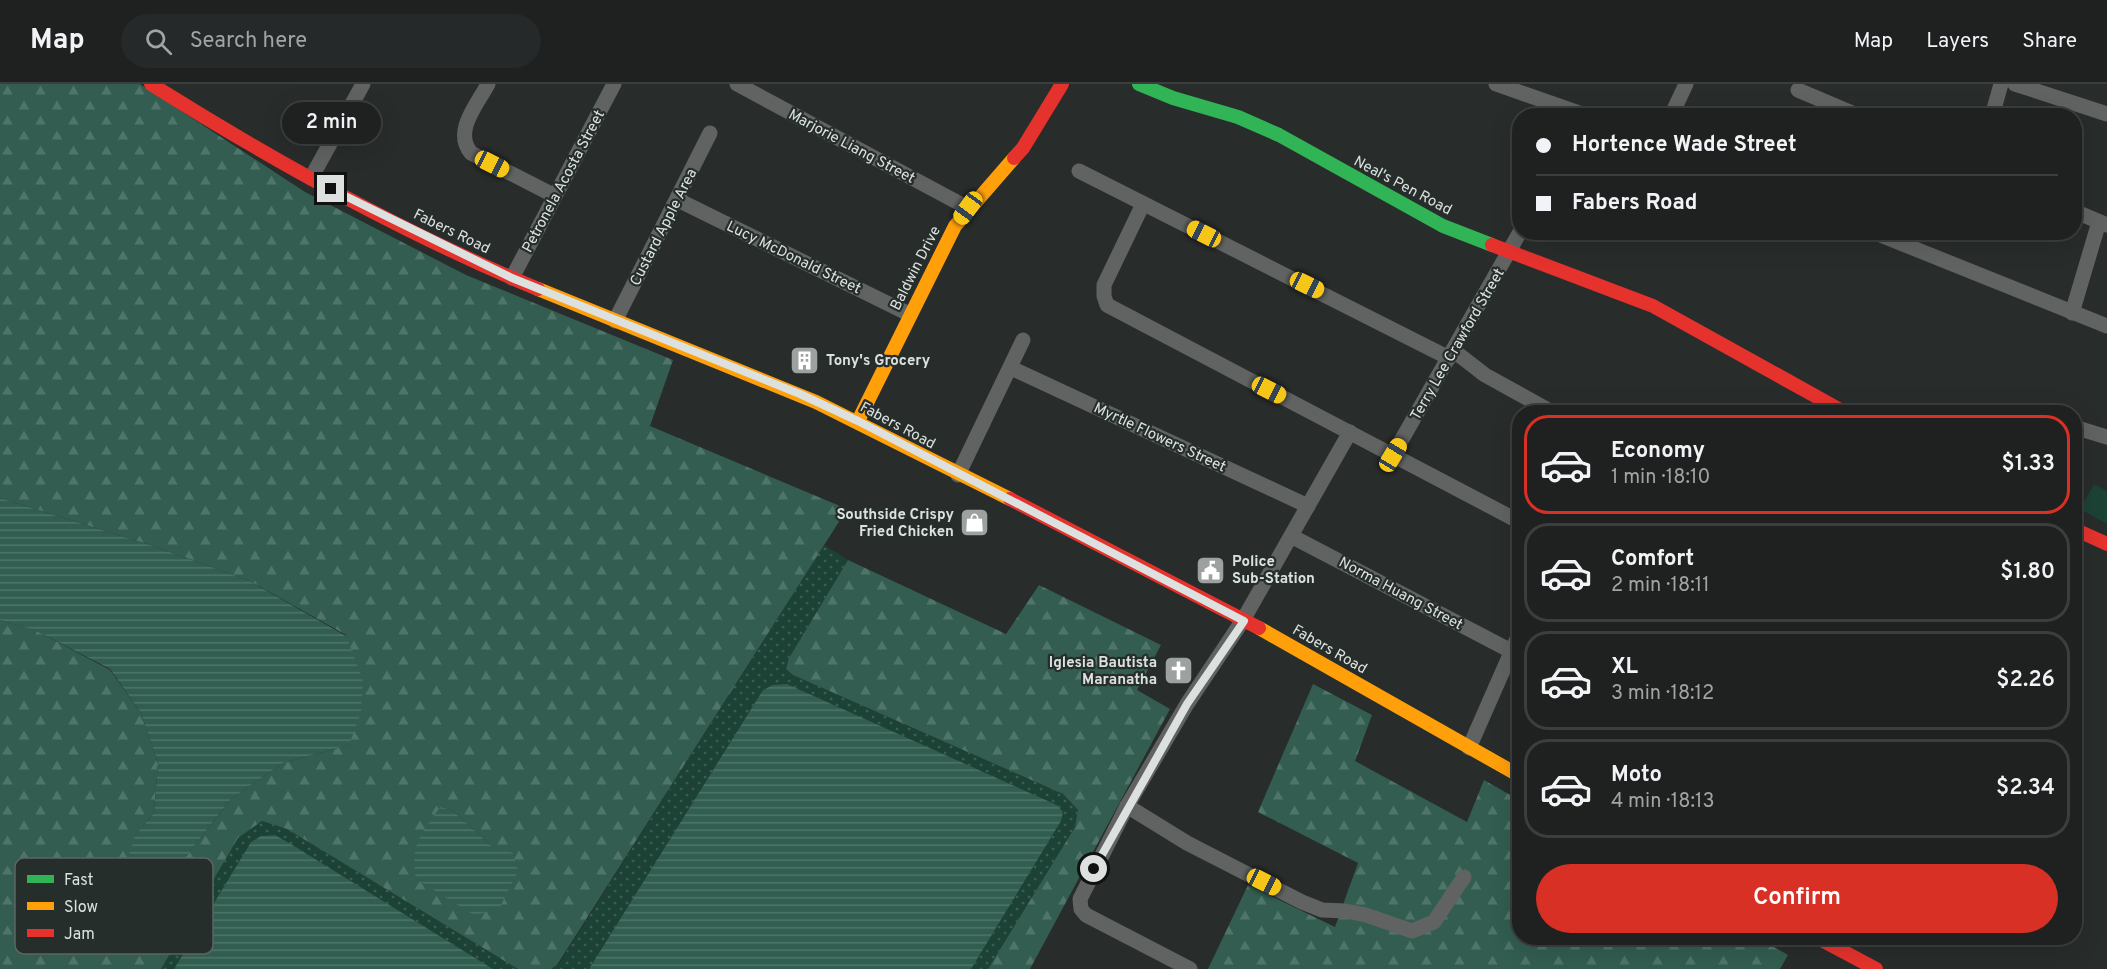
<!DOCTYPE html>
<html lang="en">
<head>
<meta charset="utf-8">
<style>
	:root { --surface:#1e2120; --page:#262929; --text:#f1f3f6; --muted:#a1a3a5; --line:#3c3e3e; --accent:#d93025 }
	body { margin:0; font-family:Overpass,sans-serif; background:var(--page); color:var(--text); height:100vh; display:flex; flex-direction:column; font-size:22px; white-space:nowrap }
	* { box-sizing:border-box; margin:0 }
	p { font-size:20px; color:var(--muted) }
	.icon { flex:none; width:33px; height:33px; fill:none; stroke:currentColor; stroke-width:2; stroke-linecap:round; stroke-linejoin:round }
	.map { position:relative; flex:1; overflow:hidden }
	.drawer { position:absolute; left:1512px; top:321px; width:570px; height:540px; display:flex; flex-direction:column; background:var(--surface); border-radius:24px; box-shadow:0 6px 24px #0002,0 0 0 2px var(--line) }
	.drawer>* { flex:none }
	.guide { position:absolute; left:1512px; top:24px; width:570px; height:132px; border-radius:24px; box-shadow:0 6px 24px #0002,0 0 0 2px var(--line); display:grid; align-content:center; height:132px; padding:0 24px; background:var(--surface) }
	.end { position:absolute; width:27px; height:27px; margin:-14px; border:8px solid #dce1df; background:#111; box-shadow:0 0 0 3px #111 }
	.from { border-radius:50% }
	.bubble { position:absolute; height:42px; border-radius:21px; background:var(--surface); box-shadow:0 6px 24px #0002,0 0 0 2px var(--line); font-size:20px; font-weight:600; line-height:42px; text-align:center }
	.car { position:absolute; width:18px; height:36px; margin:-18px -9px; border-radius:8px; box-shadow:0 0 4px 2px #0007; background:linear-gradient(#f5c518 24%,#345 0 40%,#f5c518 0 76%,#345 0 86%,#f5c518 0) }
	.guide b { display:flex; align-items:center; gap:21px; height:57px; font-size:22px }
	.guide b+b { border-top:2px solid var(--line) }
	.guide i { width:15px; height:15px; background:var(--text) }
	ul { padding:10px 0 0; list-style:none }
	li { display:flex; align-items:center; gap:18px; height:99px; margin:0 12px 9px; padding:0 12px; border:3px solid var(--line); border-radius:24px }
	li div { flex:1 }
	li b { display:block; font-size:22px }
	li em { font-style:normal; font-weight:600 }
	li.active { border-color:var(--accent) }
	li>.icon { width:54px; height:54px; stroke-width:1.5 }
	.cta { display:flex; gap:12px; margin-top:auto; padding:12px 24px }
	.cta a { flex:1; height:69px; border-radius:36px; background:var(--accent); color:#fff; font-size:24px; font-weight:600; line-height:69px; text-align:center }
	header { display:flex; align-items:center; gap:36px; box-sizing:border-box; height:84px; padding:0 30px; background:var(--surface); border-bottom:2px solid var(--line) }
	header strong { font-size:28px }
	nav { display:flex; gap:33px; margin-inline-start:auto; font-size:21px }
	.search { width:420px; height:54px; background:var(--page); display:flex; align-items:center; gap:15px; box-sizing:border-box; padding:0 21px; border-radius:33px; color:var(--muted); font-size:22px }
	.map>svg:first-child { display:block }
	.grass { fill:url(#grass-dots) }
	.forest { fill:url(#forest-firs); fill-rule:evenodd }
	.pitch { fill:#1c4236 }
	.water { fill:url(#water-rules) }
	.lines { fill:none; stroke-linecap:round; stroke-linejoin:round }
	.street { stroke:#606361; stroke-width:15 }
	.fast { stroke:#30b455; stroke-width:14 }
	.slow { stroke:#ff9f0a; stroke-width:14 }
	.jam { stroke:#e5322d; stroke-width:14 }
	.route { stroke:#dce1df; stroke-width:8 }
	.labels { text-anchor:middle; stroke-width:4.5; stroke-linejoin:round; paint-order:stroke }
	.street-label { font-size:15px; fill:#dce1df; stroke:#262e2b }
	.poi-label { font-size:15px; font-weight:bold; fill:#dce1df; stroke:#262e2b; text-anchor:start }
	.key { fill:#262e2b; stroke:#5d6461; stroke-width:1.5 }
	.key-label { font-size:16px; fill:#dce1df }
</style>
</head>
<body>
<header>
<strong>Map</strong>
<div class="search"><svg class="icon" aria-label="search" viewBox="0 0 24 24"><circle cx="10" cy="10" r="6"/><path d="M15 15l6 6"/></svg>Search here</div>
<nav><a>Map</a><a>Layers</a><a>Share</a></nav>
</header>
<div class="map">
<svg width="2107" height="885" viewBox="0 0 2107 885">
	<defs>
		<pattern id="grass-dots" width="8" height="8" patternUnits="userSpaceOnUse" patternTransform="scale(1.5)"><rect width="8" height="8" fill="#1c4236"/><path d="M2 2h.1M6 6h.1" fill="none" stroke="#3c5d53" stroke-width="1.8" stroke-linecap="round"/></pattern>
		<pattern id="forest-firs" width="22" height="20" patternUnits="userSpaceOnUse" patternTransform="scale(1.5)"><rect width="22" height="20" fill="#325d50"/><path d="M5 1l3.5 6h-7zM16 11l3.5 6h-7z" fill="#4f7469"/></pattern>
		<pattern id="water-rules" width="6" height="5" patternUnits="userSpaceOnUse" patternTransform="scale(1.5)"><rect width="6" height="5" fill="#315e50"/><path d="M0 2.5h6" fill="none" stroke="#4e7569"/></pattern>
	</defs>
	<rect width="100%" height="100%" fill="#282c2a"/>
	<!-- grass -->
	<g class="grass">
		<path d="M824,461L848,476L789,574L786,585L793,591L1063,710L1078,726L1075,743L988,885H971L1061,737L1063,728L1057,721L787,600L773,601L763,606L589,885H551L558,881Z"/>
		<path d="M262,737L287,745L518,885H493L275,751L261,752L251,758L174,885H161L238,754Z"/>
	</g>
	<!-- forest -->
	<g class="forest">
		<path d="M0,0H140L305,108L466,191L673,276L650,342L847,425L557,881L551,885H518L287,745L262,737L238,754L161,885H0V536L37,547L110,586L141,629L158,679L154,729L135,751L169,794L231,715L283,679L349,661L346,551L248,496L153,462L0,414ZM440,723L451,725L494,764L440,809L416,795Z"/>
		<path d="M848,476L1006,550L1039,501L1161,561L1137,606L1170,625L1030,885H988L1075,743L1078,726L1063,710L793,591L786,585L789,574Z"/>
		<path d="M1313,600L1372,631L1355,677L1467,738L1484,696L1519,716L1520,811L1516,818L1519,820L1520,854H1572L1577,856L1579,854H1758L1788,871L1780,885H1208L1248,801L1335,843L1358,779L1258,728Z"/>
	</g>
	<!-- pitch -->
	<path class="pitch" d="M2094,400L2107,407V440L2080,425Z"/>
	<!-- water -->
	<g class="water">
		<path d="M0,414L153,462L248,496L346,552L363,596L361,629L349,661L283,679L231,715L169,794L147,791L129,770L135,751L154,729L158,679L141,629L110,585L37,547L0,536Z"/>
		<path d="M787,600L1057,721L1063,728L1061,737L971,885H589L763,606L773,601Z"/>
		<path d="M440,723L451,725L494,764L513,769L518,787L499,825L474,831L416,795C410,760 421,751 440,723Z"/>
		<path d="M275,751L289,759L493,885H174L251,758L261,752Z"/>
	</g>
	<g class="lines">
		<!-- street -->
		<g class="street">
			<path d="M488,0C477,21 453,47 471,69L555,112"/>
			<path d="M737,0L968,124"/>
			<path d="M1496,0L1588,32"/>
			<path d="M2015,0L2107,30"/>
			<path d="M1798,6L1859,32"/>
			<path d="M1671,32L1686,0"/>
			<path d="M1992,32L2001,0"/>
			<path d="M1079,87L1449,274"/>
			<path d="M311,94L363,0"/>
			<path d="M678,116L909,230"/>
			<path d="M1143,120L1104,201V212L1107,221L1520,438"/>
			<path d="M2074,127L2107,141"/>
			<path d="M1873,148L2107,242"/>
			<path d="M512,194L614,0"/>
			<path d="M2072,229L2099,138"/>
			<path d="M615,237L710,49"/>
			<path d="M1454,267L1485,291L1552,328"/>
			<path d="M1011,284L1308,422"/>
			<path d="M2074,343L2107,353"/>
			<path d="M1393,371L1520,148"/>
			<path d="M958,391L1023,256"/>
			<path d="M1291,452L1511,567"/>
			<path d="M1469,664L1520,548"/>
			<path d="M1127,722L1187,759L1302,818L1322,826L1346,827L1366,831L1412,847L1434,838L1464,793"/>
			<path d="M1190,885L1086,831L1081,825L1080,815L1127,722L1187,620L1243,536L1350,348"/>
		</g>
		<!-- fast -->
		<path class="fast" d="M1139,0L1173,14L1238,33L1279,51L1443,142L1492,161"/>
		<!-- slow -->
		<g class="slow">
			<path d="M538,205L816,318L1010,415"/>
			<path d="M858,337L955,142L1014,74"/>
			<path d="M1259,544L1520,692"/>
		</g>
		<!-- jam -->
		<g class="jam">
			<path d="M151,0C275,78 403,149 538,205"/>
			<path d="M1014,74L1023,64L1062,0"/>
			<path d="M1492,161L1653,222L1844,328"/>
			<path d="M1010,415L1259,544"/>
			<path d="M2074,445L2107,460"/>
			<path d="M1818,854L1876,885"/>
		</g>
	</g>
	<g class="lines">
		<!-- route -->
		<path class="route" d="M331,105L512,194L800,310L858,337L1244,537L1187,620L1094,785"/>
	</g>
	<!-- icons -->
	<defs>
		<symbol id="building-square" viewBox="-11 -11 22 22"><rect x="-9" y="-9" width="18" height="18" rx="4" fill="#9da2a0" stroke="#262e2b"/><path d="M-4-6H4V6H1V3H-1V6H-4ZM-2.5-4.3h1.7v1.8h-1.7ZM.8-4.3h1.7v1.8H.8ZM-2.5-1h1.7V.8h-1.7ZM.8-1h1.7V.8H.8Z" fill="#fff"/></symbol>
		<symbol id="shop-square" viewBox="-11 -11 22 22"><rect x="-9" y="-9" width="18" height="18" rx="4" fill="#9da2a0" stroke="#262e2b"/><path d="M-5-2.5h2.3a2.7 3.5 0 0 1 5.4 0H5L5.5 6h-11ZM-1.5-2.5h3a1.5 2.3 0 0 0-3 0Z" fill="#fff"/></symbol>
		<symbol id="civic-square" viewBox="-11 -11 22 22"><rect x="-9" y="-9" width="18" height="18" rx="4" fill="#9da2a0" stroke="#262e2b"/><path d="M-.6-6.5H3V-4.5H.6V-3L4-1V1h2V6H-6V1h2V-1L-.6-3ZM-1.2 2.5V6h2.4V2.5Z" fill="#fff"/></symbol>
		<symbol id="church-square" viewBox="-11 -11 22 22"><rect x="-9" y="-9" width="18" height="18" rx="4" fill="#9da2a0" stroke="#262e2b"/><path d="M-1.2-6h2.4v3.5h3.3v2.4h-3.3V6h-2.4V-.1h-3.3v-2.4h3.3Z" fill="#fff"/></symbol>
	</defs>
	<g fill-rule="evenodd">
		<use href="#building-square" x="788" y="260" width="33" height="33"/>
		<use href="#shop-square" x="958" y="422" width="33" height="33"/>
		<use href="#civic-square" x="1194" y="470" width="33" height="33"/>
		<use href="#church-square" x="1162" y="570" width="33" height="33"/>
	</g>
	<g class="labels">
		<!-- street labels -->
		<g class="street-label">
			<text transform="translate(852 62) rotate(28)" y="5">Marjorie Liang Street</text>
			<text transform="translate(563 97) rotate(-62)" y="5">Petronela Acosta Street</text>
			<text transform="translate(1403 101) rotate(28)" y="5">Neal's Pen Road</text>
			<text transform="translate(663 143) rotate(-63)" y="5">Custard Apple Area</text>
			<text transform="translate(452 147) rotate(26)" y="5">Fabers Road</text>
			<text transform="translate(794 173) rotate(26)" y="5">Lucy McDonald Street</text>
			<text transform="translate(915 184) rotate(-63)" y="5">Baldwin Drive</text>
			<text transform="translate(1457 260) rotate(-60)" y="5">Terry Lee Crawford Street</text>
			<text transform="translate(898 341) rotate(28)" y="5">Fabers Road</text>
			<text transform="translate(1160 353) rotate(25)" y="5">Myrtle Flowers Street</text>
			<text transform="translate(1401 509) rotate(28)" y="5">Norma Huang Street</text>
			<text transform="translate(1330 565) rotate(30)" y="5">Fabers Road</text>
		</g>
		<!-- poi labels -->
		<g class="poi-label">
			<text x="826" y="281">Tony's Grocery</text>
			<text x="954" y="435" text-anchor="end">Southside Crispy<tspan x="954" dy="17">Fried Chicken</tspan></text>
			<text x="1232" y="482">Police<tspan x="1232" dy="17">Sub-Station</tspan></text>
			<text x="1157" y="583" text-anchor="end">Iglesia Bautista<tspan x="1157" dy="17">Maranatha</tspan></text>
		</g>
	</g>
	<!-- legend -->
	<rect x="15" y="774" width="198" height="96" rx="9" class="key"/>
	<rect x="27" y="791" width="27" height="8" fill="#30b455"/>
	<rect x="27" y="818" width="27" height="8" fill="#ff9f0a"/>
	<rect x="27" y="845" width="27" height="8" fill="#e5322d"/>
	<g class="key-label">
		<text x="64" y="801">Fast</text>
		<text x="64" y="828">Slow</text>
		<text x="64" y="855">Jam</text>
	</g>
</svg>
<i class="end from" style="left:1094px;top:785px"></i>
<i class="end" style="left:331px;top:105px"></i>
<div class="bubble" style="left:282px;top:18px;width:99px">2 min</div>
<i class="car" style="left:492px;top:80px;rotate:117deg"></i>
<i class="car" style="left:968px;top:124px;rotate:216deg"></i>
<i class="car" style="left:1204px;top:150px;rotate:297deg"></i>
<i class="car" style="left:1307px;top:201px;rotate:116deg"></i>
<i class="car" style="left:1269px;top:306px;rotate:117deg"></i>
<i class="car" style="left:1393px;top:371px;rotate:31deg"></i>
<i class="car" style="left:1264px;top:798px;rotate:117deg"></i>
<div class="guide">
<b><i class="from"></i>Hortence Wade Street</b>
<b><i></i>Fabers Road</b>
</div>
<section class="drawer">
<ul>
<li class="active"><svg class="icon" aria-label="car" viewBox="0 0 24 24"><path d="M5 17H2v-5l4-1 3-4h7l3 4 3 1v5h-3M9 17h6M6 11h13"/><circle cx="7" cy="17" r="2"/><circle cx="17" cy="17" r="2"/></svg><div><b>Economy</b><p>1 min · 18:10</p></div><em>$1.33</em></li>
<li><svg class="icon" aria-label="car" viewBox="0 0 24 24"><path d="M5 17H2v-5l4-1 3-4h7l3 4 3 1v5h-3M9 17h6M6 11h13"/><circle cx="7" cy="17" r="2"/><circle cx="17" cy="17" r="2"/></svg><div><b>Comfort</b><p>2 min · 18:11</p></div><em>$1.80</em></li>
<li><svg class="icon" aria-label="car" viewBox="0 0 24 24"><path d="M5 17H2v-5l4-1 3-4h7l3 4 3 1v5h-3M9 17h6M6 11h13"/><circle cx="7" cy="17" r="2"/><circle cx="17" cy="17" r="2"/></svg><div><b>XL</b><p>3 min · 18:12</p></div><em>$2.26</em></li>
<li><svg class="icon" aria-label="car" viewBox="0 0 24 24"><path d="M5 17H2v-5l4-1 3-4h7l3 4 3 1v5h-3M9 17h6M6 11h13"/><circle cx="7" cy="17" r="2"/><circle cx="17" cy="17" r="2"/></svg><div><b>Moto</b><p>4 min · 18:13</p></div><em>$2.34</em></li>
</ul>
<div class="cta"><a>Confirm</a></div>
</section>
</div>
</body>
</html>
